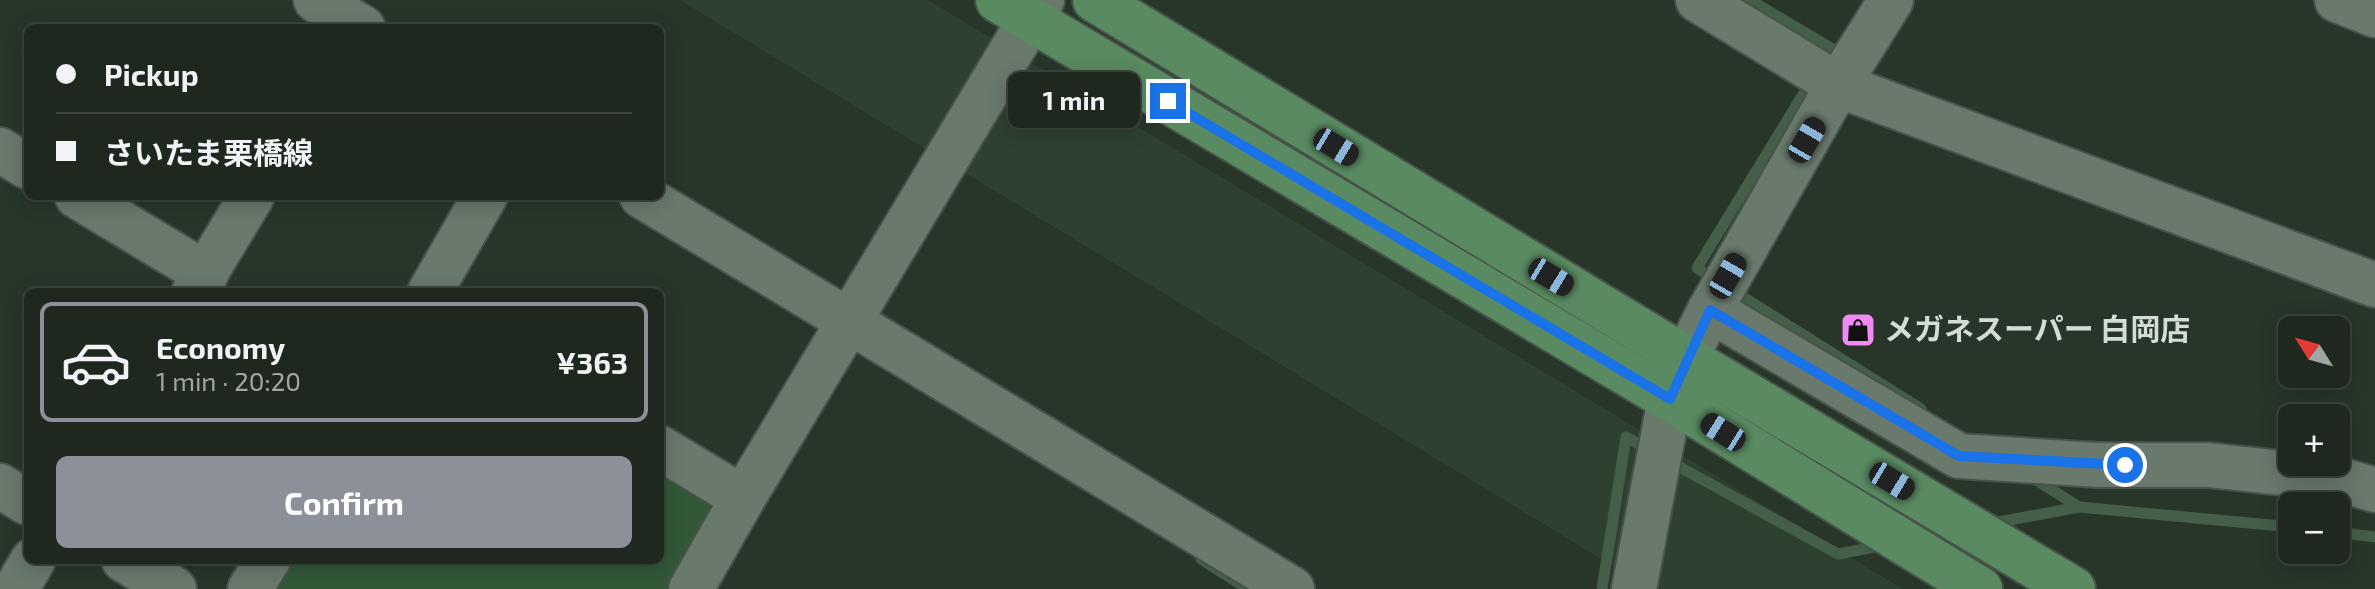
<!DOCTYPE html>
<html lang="en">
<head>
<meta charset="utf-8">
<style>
	:root { --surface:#1e281f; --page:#2b342c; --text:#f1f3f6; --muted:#a1a6a4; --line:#3c443d; --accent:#8c9099 }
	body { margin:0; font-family:"Exo 2","Noto Sans JP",sans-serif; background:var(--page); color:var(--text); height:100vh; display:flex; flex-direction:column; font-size:30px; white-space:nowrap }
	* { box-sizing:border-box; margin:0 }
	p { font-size:26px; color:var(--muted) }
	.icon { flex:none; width:44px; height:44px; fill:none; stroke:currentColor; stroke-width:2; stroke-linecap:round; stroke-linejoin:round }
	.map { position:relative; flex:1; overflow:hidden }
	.details { position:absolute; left:24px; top:288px; width:640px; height:276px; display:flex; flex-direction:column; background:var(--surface); border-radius:12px; box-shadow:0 4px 20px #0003,0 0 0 2px var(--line) }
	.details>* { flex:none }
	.hud { position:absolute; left:24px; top:24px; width:640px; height:176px; border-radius:12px; box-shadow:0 4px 20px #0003,0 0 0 2px var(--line); display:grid; align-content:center; height:176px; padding:0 32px; background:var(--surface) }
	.needle { width:52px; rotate:307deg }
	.controls { position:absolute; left:2278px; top:316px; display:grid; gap:16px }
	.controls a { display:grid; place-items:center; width:72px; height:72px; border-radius:12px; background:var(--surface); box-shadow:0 4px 20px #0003,0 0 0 2px var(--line); font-size:40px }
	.end { position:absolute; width:36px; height:36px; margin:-18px; border:10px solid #1a73e8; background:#fff; box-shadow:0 0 0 4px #fff }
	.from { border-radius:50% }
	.bubble { position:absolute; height:56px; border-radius:12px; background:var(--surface); box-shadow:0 4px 20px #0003,0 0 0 2px var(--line); font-size:26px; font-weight:700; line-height:56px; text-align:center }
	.car { position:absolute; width:24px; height:48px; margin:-24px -12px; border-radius:10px; box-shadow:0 0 6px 2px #0007; background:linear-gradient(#222 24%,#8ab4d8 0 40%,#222 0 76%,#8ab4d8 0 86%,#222 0) }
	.hud b { display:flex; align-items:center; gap:28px; height:76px; font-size:30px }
	.hud b+b { border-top:2px solid var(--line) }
	.hud i { width:20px; height:20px; background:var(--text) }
	ul { padding:14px 0 0; list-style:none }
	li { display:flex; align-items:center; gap:24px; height:120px; margin:0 16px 12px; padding:0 16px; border:4px solid var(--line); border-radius:12px }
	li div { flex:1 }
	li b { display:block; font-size:30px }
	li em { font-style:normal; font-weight:700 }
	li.active { border-color:var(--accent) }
	li>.icon { width:72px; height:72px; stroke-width:1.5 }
	.action { display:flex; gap:16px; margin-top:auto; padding:16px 32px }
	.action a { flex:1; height:92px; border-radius:12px; background:var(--accent); color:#fff; font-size:32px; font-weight:700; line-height:92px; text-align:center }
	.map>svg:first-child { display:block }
	.built { fill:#2e4130 }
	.green { fill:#325838 }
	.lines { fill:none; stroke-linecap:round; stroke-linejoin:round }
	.stream { stroke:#445e49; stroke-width:11 }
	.minor-casing { stroke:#475349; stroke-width:48 }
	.major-casing { stroke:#475349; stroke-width:48 }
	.minor { stroke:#69796b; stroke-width:44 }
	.major { stroke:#598a61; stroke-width:44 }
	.route { stroke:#1a73e8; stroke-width:10 }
	.labels { text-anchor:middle; stroke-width:6; stroke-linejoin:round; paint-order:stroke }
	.poi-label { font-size:30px; font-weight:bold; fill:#d4ddd5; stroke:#283629; text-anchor:start }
</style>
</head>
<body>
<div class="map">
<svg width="2375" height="589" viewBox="0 0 2375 589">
	<rect width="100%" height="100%" fill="#283629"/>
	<!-- built -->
	<path class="built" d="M680,0H928L1903,589H1651Z"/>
	<!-- green -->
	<path class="green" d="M660,461L712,492L717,510L669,589H264L282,560H660Z"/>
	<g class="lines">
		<!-- stream -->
		<g class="stream">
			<path d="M1750,0L1831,48L1822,63"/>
			<path d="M1718,281L1697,268L1813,78"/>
			<path d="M1732,290L1921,409"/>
			<path d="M1667,460L1838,554L1885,545"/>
			<path d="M2031,477L2079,507"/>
			<path d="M1988,524L2079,507L2292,527"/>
			<path d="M2336,532L2375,537"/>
			<path d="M1201,559L1248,589"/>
			<path d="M1602,589L1626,437L1652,452"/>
		</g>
		<defs>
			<g id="minor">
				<path d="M316,0L363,28"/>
				<path d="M1698,0L1838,85L2375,285"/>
				<path d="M2337,0L2375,15"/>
				<path d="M0,150L28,167"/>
				<path d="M77,196L206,274"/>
				<path d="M642,196L1292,589"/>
				<path d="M194,292L252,196"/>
				<path d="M430,292L485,196"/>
				<path d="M1710,310L1959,456L2097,465H2208L2338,479L2375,490"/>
				<path d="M660,448L743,498"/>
				<path d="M0,486L28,503"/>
				<path d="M124,560L174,589"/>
				<path d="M16,589L33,560"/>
				<path d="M250,589L268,560"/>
				<path d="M691,589L743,498L1042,0"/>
				<path d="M1634,589L1670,399L1686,358L1710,310L1838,85L1891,0"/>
			</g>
			<g id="major">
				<path d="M998,0L1670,399L1980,589"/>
				<path d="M1095,0L1686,358L2073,589"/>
			</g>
		</defs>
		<!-- minor casing -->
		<use href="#minor" class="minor-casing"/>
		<!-- major casing -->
		<use href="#major" class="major-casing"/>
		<!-- minor -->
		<use href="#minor" class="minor"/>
		<!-- major -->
		<use href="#major" class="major"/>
	</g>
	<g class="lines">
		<!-- route -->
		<path class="route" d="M1168,101L1670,399L1710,310L1959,456L2125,465"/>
	</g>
	<!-- icons -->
	<defs>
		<symbol id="shop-square" viewBox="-11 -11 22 22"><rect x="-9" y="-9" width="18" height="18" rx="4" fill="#f18af4" stroke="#283629"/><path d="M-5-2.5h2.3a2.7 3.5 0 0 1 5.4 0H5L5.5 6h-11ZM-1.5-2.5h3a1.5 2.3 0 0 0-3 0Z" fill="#111"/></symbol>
	</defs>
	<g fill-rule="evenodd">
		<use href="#shop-square" x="1838" y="310" width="40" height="40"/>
	</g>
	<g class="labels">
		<!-- poi labels -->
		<g class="poi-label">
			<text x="1884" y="340">メガネスーパー 白岡店</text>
		</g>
	</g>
</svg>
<div class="controls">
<a><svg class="needle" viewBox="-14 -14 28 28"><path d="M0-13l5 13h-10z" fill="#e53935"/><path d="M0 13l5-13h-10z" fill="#a1a6a4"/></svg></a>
<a>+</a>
<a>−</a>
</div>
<i class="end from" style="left:2125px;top:465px"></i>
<i class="end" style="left:1168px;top:101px"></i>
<div class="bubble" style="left:1008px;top:72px;width:132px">1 min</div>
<i class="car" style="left:1807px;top:140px;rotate:30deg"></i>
<i class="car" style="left:1336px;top:147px;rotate:121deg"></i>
<i class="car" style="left:1728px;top:276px;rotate:30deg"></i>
<i class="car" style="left:1551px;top:277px;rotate:121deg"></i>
<i class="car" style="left:1723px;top:432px;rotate:302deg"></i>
<i class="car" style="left:1892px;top:481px;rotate:121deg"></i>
<div class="hud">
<b><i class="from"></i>Pickup</b>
<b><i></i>さいたま栗橋線</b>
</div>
<section class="details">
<ul>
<li class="active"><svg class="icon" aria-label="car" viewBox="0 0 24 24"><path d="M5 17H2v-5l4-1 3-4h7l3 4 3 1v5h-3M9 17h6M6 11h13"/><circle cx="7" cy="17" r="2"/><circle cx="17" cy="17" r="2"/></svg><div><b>Economy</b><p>1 min · 20:20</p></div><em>¥363</em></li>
</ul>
<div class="action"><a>Confirm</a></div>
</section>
</div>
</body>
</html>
